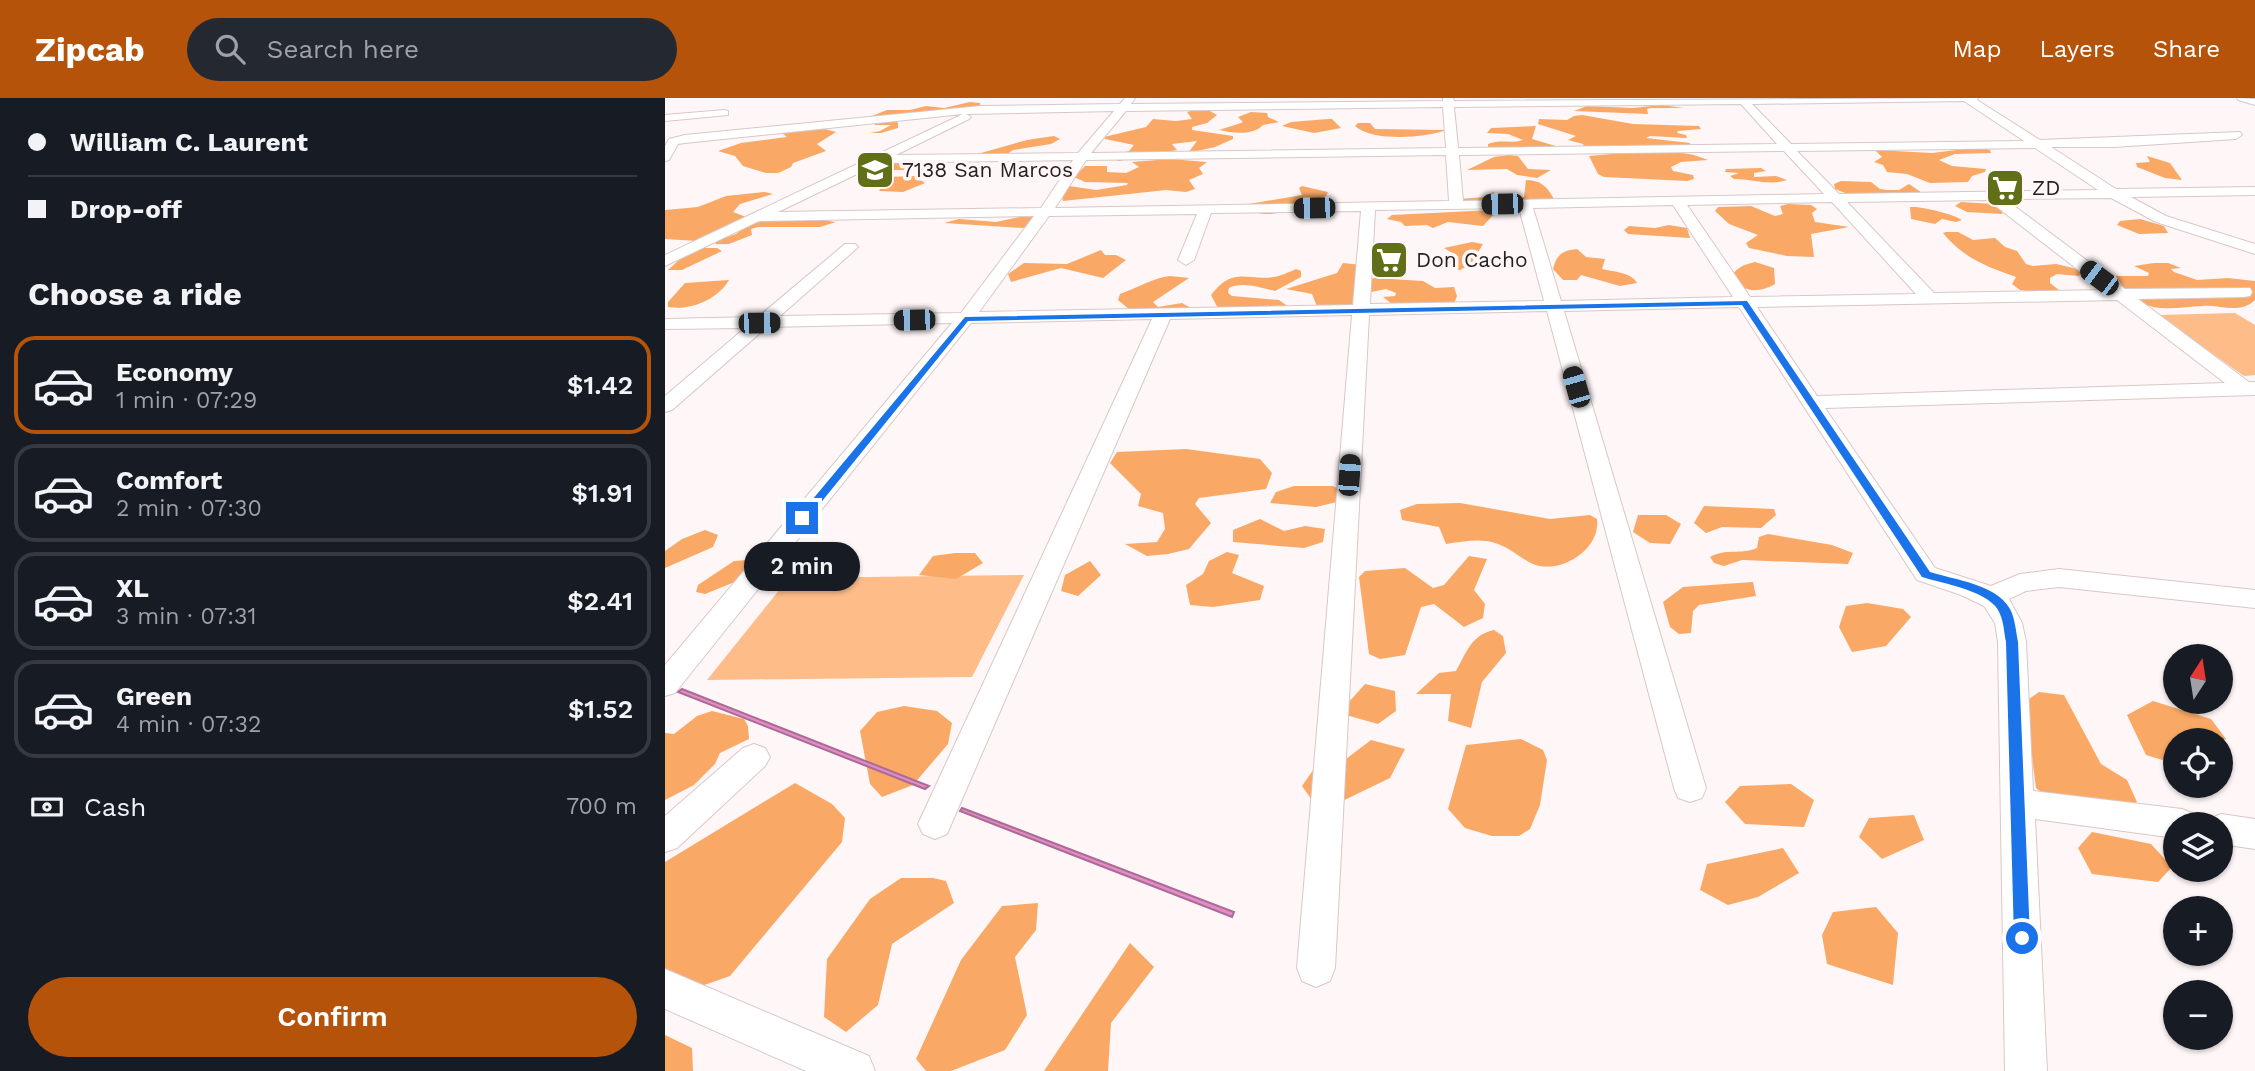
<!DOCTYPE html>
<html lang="en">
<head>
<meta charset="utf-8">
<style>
	:root { --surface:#171b24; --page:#242831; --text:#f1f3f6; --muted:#9ea1a6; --line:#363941; --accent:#b45309 }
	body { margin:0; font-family:"Work Sans",sans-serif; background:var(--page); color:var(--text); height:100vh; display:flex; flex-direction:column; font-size:26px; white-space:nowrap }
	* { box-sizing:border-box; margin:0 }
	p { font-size:23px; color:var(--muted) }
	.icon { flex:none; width:38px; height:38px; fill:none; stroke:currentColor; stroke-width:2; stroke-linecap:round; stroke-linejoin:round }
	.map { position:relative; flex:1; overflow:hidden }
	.details { display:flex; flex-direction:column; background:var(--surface); width:665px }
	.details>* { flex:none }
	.banner { display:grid; align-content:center; height:154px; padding:0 28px; background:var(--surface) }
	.needle { width:46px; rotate:12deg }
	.controls { position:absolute; left:1498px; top:546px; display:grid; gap:14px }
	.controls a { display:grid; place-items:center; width:70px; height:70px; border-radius:50%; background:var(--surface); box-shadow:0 2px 5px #0004; font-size:35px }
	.end { position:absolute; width:32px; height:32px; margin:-16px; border:9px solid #1a73e8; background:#fff; box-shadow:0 0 0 4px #fff }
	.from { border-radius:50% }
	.bubble { position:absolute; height:49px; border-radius:24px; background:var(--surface); box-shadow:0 2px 5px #0004; font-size:23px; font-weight:600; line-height:49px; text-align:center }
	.car { position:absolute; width:21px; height:42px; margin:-21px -10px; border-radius:9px; box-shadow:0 0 5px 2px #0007; background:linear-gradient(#222 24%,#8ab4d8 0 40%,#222 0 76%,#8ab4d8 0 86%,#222 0) }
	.banner b { display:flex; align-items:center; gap:24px; height:66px; font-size:26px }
	.banner b+b { border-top:2px solid var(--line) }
	.banner i { width:18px; height:18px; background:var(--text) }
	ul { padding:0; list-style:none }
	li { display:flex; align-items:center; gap:21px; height:98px; margin:0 14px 10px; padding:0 14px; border:4px solid var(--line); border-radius:21px }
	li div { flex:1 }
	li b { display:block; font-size:26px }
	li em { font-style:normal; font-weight:600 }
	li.current { border-color:var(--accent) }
	li>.icon { width:63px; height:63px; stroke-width:1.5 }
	h2 { padding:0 28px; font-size:32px; line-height:84px }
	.pay { display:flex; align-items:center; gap:18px; height:77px; padding:0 28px; font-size:26px }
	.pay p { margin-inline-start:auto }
	.cta { display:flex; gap:14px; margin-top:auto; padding:14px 28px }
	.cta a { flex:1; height:80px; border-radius:42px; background:var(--accent); color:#fff; font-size:28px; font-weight:600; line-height:80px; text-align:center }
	header { display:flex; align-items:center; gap:42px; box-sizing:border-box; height:98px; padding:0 35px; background:var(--accent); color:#fff }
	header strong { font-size:33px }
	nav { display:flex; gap:38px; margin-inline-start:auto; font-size:24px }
	.search { width:490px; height:63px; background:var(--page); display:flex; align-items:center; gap:18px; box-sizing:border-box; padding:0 24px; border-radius:38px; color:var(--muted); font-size:26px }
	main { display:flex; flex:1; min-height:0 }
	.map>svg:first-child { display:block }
	.green { fill:#febc89 }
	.forest { fill:#faa865 }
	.water { fill:#e28bc6; stroke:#aa6b94; stroke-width:2 }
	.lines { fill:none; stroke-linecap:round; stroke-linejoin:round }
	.minor-casing { stroke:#d9c7c6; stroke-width:2 }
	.minor { fill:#fff; fill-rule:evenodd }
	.route { fill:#1a73e8 }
	.labels { text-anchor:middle; stroke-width:7; stroke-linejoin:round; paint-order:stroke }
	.far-poi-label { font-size:21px; fill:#282121; stroke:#fff7f7; text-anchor:start }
</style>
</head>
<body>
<header>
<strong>Zipcab</strong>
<div class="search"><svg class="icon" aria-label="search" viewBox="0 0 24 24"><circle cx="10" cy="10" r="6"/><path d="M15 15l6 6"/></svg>Search here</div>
<nav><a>Map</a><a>Layers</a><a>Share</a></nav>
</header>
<main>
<section class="details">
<div class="banner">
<b><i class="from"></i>William C. Laurent</b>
<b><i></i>Drop-off</b>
</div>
<h2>Choose a ride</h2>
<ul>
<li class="current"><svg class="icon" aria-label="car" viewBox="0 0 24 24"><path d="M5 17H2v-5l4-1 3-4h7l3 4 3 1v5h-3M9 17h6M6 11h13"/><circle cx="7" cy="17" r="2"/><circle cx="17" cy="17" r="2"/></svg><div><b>Economy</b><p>1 min · 07:29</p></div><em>$1.42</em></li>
<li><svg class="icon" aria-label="car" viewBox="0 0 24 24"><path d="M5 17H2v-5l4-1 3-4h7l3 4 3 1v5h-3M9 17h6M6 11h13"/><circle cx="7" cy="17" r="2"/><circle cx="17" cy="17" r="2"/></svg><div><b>Comfort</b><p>2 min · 07:30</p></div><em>$1.91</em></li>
<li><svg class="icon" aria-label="car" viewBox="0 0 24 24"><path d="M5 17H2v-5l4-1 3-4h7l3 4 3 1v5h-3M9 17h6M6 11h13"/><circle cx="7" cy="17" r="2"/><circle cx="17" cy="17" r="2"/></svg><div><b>XL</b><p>3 min · 07:31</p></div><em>$2.41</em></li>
<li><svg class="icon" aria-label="car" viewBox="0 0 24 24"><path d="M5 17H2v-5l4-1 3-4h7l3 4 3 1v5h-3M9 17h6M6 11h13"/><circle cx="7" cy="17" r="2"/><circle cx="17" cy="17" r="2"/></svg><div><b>Green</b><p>4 min · 07:32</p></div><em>$1.52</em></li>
</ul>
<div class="pay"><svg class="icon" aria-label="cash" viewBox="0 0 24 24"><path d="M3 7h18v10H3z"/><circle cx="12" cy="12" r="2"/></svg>Cash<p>700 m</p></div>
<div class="cta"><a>Confirm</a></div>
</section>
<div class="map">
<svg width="1590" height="973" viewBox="0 0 1590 973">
	<rect width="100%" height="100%" fill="#fff7f7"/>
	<!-- green -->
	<g class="green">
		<path d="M1570,215L1590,227V277L1579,278L1493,217Z"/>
		<path d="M359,477L307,579L42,582L124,480Z"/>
	</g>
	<!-- forest -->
	<g class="forest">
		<path d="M305,4L315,5V8L303,13L230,22L233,25V30L216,35H205L215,33L226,27H210L207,18L222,12H245L261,8L279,10Z"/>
		<path d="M996,7L1019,10H986L982,11L983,16L909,13L922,8L968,10Z"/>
		<path d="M529,12L545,13L552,17L542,25L527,29V32L568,38V41L550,49L523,55L532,43L507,46L512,52L454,63L447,61V58L464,53L469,47L440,41L439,39L481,29L488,21L511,23L527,21L522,14Z"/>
		<path d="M586,14L602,15L603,19L614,24L598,27C588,38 568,35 554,32L576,25L578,24L573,19Z"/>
		<path d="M917,17L968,26L1034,28L1036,31L1013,33L1012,35L1021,37L1022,40L985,38L981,40L1025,45V48L1000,52L1029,57L1043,62L1016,64L1006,69L1008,73L1028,77L1029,81L1022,83L939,79L933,76L924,58L992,52H920L918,46L903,42L911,38L873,26L874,21L902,22L909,18Z"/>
		<path d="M663,21H667L676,30L649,35L617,28L626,24Z"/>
		<path d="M693,25H705L710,31L781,32C761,40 707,44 690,28Z"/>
		<path d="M871,28L867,41L894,49H823V46C835,41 847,46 858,42L843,36L822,35L826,30Z"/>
		<path d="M133,30L160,31L171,34L152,46L161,53L128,65L126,69L113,75H101L78,68L70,58L53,53L76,45L122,39L117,35Z"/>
		<path d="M389,38L395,41L386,46L348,52L338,59L309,57L362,42Z"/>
		<path d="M1316,49L1325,52L1326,55L1290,56L1274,62L1287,68L1321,71L1320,74L1307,78L1303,84L1265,85L1242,76L1222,74L1218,67L1209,64L1217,59L1210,52L1267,55Z"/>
		<path d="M844,57L853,58L863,71L886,72L872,80L852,77L842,71L802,72L829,59Z"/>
		<path d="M1482,58L1505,65L1517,82L1500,80L1472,69L1471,65L1485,64Z"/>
		<path d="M505,61L542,64L534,70L538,76L524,82L530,91L521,94L501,92L398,103L396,92L404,88L431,92L462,87L463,85L420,84L409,79L420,68H442V74L461,75L474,69L467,64Z"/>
		<path d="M237,64C245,67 274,66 284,67L265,81H257L259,76L251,72H210L204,69Z"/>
		<path d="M1096,70L1101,73L1089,75V79L1111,78L1122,82C1105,88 1087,81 1069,81L1065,78L1074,75L1060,74L1061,71Z"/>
		<path d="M250,78L260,85L238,94L214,93L222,79Z"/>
		<path d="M861,82C875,82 882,88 889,101L794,105V101L820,99L828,94L835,100L859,99Z"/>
		<path d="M1176,83L1206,84L1215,91L1222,92H1234L1244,86L1260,97L1188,98L1170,91L1169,86Z"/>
		<path d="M637,88L663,94L661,98C637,105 602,129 578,107L637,97L634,90Z"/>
		<path d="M100,94L108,96L75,106L68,114L81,119L32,143L0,141V112L33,109L61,98Z"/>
		<path d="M1296,104L1329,106L1338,110L1337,116L1302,114L1290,108Z"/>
		<path d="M1123,106L1146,107L1152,111L1147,115L1150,124L1184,129L1146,136L1149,159L1122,158L1084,150L1081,145L1093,137L1064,126L1050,113L1053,109L1086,108L1110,118L1118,116L1115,108Z"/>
		<path d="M1245,109C1256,108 1289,116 1297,122L1291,124L1277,121L1270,126L1246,121Z"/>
		<path d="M827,112L831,114L818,128L783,124L768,130L762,127L740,128L736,124L722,121L727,117Z"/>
		<path d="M368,116L380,122L358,130L279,125L294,121L331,124Z"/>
		<path d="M142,120L171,124L155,129H93L86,131L87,137L64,146H51L50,143L71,136L83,127L103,122Z"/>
		<path d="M1475,121L1499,128L1503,135L1474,136L1452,127L1455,123Z"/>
		<path d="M1004,127L1022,130L1025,140L963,136L959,132L964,128L990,130Z"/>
		<path d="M1281,134H1293L1308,142L1330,140L1340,149L1352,153L1361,166L1368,168L1391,166L1417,172L1414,178L1392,176L1385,180V185L1403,199L1355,192L1347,186L1351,179C1322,169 1297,159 1278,135Z"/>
		<path d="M807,144L818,146L812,156L811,164L795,172L779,169V167L794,159L779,150Z"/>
		<path d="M39,150H52L57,153L17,172H3L24,153Z"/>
		<path d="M912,151L921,159L940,161L937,171C949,174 966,174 972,185L955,188L916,177L912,182H898L888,171C892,156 897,153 912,151Z"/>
		<path d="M436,152L440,157H451L461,162L438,180L396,170L346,184L343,176L359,165L402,166Z"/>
		<path d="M1090,164L1109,170L1110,186C1093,196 1080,193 1064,182C1071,170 1077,167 1090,164Z"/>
		<path d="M678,165L697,167L693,196L687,206L654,213L647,196L621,191L672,175Z"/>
		<path d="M1489,165H1503L1516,170L1506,171L1509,174L1532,182L1563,180L1590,183V202C1574,217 1555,206 1537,208C1518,209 1495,214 1477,205C1467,200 1455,187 1451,178H1483L1484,175L1469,168Z"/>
		<path d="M631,171L636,173V179L610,193C596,190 577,183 564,190L563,195L567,198L614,202L625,210L556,216L546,197C569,168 580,183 609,179C616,178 624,174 631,171Z"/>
		<path d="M505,178L524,180L488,204L493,209L517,205L524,209L511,217L470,216L453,202L455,196C472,190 488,180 505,178Z"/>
		<path d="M709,180L758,183L770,190L789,189L792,198L787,211L727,206L718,199L730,198L731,195L721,191L701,195L698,184Z"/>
		<path d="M64,182C53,201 26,213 3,209V204L20,185Z"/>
		<path d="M521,351L595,361L607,375L601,391L534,400L530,406L546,425L524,451L503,456L482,458L460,446L492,444L500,431L498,415L473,408L476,396L445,365L452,354Z"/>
		<path d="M629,388H668L675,392L676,403L651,409L605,405L611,394Z"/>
		<path d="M795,405L885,421L925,417L932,421C936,451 896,477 868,466C855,460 844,449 830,445C814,440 797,444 781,446L774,429L737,422L735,412L752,406Z"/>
		<path d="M1039,408L1109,411L1111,417L1096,430L1057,429L1041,435L1029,425Z"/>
		<path d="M973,417H1001L1016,426L1005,446L985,445L968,434Z"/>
		<path d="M595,421L619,433L640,428L660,431L658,444L639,450L568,444V432Z"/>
		<path d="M40,432L53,437L48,449L0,470V453L17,441Z"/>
		<path d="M1103,436L1167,447L1188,455L1183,466L1077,462L1059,468L1049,465L1045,459C1061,450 1076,457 1092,450L1094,439Z"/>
		<path d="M562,454L574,457L567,475L599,488L595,502L548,509L525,507L521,487L538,476L544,463Z"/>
		<path d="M290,455H310L318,465L291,481L254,477L268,458Z"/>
		<path d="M804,458L822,461L809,492L820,506L818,520L799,529L769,506L756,509L740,557L715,561L704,556L694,479L700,473L740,470L768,490L779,487Z"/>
		<path d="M98,461L97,473L40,496L31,494L33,487L69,463Z"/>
		<path d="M425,463L436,477L413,498L396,493L400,477Z"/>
		<path d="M1088,484L1091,498L1034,507L1028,513L1026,535L1014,536L1005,529L998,504L1018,489Z"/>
		<path d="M1202,505L1238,511L1246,519L1221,548L1187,554L1174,529L1181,508Z"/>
		<path d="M829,532L838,538L841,555L817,584L806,630L783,623L786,596H751L774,575L791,573C802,554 806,537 829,532Z"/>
		<path d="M700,586L730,593L731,613L713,626L674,615Z"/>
		<path d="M1374,594L1399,597L1436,666L1462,682L1472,704L1457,716L1402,715L1371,690L1360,604Z"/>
		<path d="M1488,603L1546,621L1561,641L1556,643L1510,642V666L1481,657L1462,617Z"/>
		<path d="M239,608L272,613L287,625L283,646L248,687L217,699L205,686L195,633L212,614Z"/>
		<path d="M47,613L79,621L83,628L84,641L55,655L50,666L29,687L0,702V635L9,636L32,618Z"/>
		<path d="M856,641L878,652L882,662L875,707L865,731L854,738H827L800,730L783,711L801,647Z"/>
		<path d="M706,642L740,651L725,680L665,709L651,708L637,688L651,668L677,664Z"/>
		<path d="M130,685L167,706L180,720L177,744L65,878L28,891L0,874V764Z"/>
		<path d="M1126,686L1149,702L1139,729L1080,726L1060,704L1075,688Z"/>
		<path d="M1249,717L1259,742L1217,761L1194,739L1204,720Z"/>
		<path d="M1427,734L1486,746L1507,769L1493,784L1427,776L1413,750Z"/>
		<path d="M1118,750L1134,775L1093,799L1063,807L1035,792L1042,766Z"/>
		<path d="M236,780H268L281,783L289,805L227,846L213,907L181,934L159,919L162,861L205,801Z"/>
		<path d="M373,805L371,832L350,859L362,917L340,952L286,973H261L251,961L296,862L337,808Z"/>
		<path d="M1211,809L1233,835L1228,887L1162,866L1157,837L1168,814Z"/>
		<path d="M465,845L489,869L446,925L443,973H379Z"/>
		<path d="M0,937L27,950L28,973H0Z"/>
	</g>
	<!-- water -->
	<g class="water">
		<path d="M17,591L264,688L260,691L13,594Z"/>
		<path d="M297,710L569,814L567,819L295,713Z"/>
	</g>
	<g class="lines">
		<defs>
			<g id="minor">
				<path d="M460,0H470L466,6L778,3V0H788L789,3L1313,0L1312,2L1375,42L1575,34L1577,37L1571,41L1449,49H1386L1451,91L1590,89V97L1466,99L1501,118L1590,146V156L1491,124L1446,100L1340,101L1460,191L1585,190L1587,194L1585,198L1579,199L1473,201L1584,284H1590V297L1160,310L1270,470L1326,488L1355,476L1394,471L1590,492V510L1394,489L1361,493L1344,501L1357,525L1361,544L1368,693L1517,711L1529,716L1534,726H1510V740L1370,721L1382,973H1340L1333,544L1330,525L1319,508L1296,497L1252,482L1074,209L899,213L1041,690L1037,700L1025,704L1013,700L1009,690L882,213L704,217L670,870L665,883L651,889L637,883L632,870L687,217L505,221L282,736L270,741L258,736L253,726L487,221L306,225L10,595L0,598V567L287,225L102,229L7,312L0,314V298L80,230L0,231V221L93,219L180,146H190L193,149L190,152L115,218L296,215L369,118L94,123L0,168V157L298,16L20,45L13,46L4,62L0,63V48L4,41L20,37L316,8L455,6ZM1299,3L1359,43L1126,46L1087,6ZM1076,6L1112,46L793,50L789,9ZM778,9L781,50L426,55L461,13ZM449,13L413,55L231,57L304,21L306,19L301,16ZM1370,50L1433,92L1174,96L1132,53ZM1119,53L1159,96L798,103L794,57ZM781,57L784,103L390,110L421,62ZM408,62L376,110L113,114L215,65ZM1323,102L1439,192L1269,195L1182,104ZM1167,104L1251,196L1085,199L1022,107ZM1008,107L1068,199L896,203L868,110ZM854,110L879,203L705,206L710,112ZM696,113L688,207L314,214L384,118L532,116L513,162L521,167L529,162L546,115ZM1452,202L1560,285L1152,298L1092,209Z"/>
				<path d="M1572,0L1590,1V7L1573,2Z"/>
				<path d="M59,12L63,13V17L0,23V17Z"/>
				<path d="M89,646L100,650L105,659L100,668L12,750L0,754V718L78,650Z"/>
				<path d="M1556,716L1590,721V751L1556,746V726H1541L1544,721Z"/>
				<path d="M0,871L204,958L210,973H141L0,911Z"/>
			</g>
		</defs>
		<!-- minor casing -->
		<use href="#minor" class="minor-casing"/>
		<!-- minor -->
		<use href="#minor" class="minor"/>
	</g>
	<!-- route -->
	<path class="route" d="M1082,203L1265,474C1290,482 1331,486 1345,511C1350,520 1351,534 1353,544L1365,840L1363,845L1357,848L1351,845L1349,840L1341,544C1339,535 1339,525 1335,516C1327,493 1279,486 1257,479L1077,207L303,223L141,423L132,420L300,219Z"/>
	<!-- icons -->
	<defs>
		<symbol id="school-square" viewBox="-11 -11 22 22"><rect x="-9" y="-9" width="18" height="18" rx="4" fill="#626f19" stroke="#fff7f7"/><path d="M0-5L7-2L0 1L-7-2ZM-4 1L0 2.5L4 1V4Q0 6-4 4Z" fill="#fff"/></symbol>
		<symbol id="supermarket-square" viewBox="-11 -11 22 22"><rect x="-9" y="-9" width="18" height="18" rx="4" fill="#626f19" stroke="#fff7f7"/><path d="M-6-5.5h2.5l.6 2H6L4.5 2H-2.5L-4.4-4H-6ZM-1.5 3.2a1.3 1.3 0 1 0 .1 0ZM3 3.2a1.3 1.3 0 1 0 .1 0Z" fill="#fff"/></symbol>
	</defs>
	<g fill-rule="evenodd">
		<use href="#school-square" x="188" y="50" width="44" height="44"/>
		<use href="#supermarket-square" x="1318" y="68" width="44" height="44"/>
		<use href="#supermarket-square" x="702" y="140" width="44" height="44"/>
	</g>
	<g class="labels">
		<!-- far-poi labels -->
		<g class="far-poi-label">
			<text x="237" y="79">7138 San Marcos</text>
			<text x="1367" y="97">ZD</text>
			<text x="751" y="169">Don Cacho</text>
		</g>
	</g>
</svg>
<div class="controls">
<a><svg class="needle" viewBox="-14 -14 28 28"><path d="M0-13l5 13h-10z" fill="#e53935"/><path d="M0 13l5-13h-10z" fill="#9ea1a6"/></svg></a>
<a><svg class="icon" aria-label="locate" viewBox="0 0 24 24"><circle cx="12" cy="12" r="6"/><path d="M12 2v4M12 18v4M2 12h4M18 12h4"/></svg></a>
<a><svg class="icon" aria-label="layers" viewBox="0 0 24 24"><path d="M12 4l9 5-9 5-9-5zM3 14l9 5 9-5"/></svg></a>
<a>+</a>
<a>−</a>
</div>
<i class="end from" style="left:1357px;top:840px"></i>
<i class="end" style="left:137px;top:420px"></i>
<div class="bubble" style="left:79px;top:444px;width:116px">2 min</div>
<i class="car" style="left:837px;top:106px;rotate:269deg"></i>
<i class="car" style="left:649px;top:110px;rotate:269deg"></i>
<i class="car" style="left:1434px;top:180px;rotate:307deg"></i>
<i class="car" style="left:249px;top:222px;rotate:269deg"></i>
<i class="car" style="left:94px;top:225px;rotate:89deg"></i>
<i class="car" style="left:911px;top:289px;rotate:344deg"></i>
<i class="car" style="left:684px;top:377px;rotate:4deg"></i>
</div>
</main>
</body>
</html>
